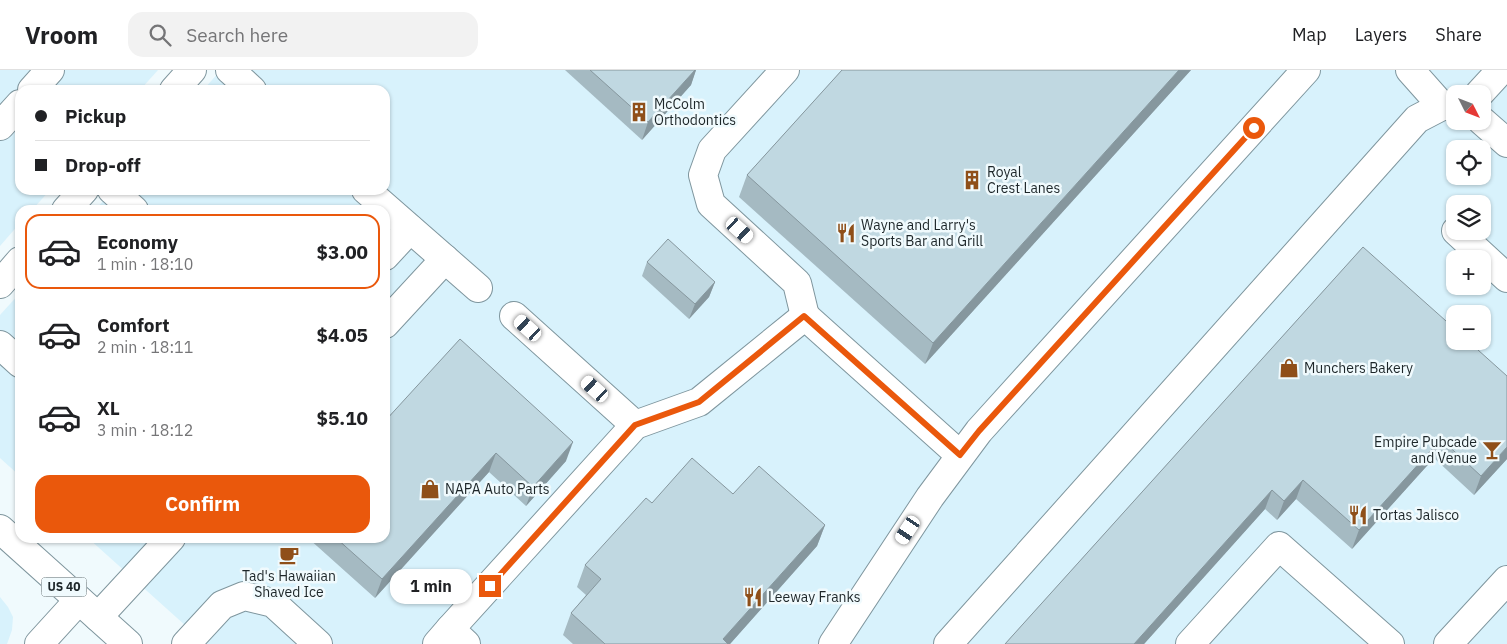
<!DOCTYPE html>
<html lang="en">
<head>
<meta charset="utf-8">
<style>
	:root { --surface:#fff; --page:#f2f2f2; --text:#202124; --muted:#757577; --line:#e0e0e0; --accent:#ea580c }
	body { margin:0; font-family:"IBM Plex Sans",sans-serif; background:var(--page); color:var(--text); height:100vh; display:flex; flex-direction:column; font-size:19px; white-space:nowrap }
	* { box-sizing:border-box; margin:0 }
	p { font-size:16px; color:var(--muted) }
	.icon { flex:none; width:28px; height:28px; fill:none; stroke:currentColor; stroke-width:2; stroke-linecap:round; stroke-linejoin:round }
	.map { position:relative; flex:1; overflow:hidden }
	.details { position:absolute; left:15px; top:135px; width:375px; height:338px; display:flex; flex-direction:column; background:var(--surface); border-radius:15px; box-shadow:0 1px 4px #0004 }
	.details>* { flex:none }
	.top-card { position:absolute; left:15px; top:15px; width:375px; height:110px; border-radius:15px; box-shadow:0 1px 4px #0004; display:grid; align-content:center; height:110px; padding:0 20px; background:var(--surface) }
	.needle { width:32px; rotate:132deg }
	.fabs { position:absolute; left:1446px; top:15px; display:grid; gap:10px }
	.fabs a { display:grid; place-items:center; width:45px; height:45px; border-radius:10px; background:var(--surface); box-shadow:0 1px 4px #0004; font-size:25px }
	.end { position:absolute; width:22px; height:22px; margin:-11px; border:6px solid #ea580c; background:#fff; box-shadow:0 0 0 2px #fff }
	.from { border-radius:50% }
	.bubble { position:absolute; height:35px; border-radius:15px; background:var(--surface); box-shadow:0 1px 4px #0004; font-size:16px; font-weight:700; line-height:35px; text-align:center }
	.car { position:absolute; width:15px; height:30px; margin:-15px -8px; border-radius:6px; box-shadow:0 0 4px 1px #0007; background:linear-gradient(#fff 24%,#345 0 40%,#fff 0 76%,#345 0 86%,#fff 0) }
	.top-card b { display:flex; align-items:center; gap:18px; height:48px; font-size:19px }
	.top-card b+b { border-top:1px solid var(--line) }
	.top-card i { width:12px; height:12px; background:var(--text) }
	ul { padding:9px 0 0; list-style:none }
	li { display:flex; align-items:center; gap:15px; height:75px; margin:0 10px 8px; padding:0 10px; border:2px solid transparent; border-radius:15px }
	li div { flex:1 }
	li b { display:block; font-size:19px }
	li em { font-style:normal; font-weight:700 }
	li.on { border-color:var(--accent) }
	li>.icon { width:45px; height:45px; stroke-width:1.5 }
	.action { display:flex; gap:10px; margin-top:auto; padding:10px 20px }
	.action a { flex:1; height:58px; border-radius:15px; background:var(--accent); color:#fff; font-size:20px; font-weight:700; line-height:58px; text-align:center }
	header { display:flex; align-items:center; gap:30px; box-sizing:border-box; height:70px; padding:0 25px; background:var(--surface); border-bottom:1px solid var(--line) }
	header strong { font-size:24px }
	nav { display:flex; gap:28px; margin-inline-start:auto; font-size:18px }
	.search { width:350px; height:45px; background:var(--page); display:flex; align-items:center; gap:12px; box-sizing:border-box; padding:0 18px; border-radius:15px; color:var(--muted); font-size:19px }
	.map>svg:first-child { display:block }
	.built { fill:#d8f2fc; fill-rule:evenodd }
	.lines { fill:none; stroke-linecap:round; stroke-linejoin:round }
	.minor-casing { stroke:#7f969e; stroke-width:30 }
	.highway-casing { stroke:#7f969e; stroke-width:30 }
	.minor { stroke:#fff; stroke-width:28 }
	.highway { stroke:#fff; stroke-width:28 }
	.wall { fill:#a5bac2 }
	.shaded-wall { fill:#86979e }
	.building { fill:#c0d8e1; stroke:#86979e }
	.route { stroke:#ea580c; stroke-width:6 }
	.labels { text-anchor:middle; stroke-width:5; stroke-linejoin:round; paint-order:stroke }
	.shield { fill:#f0fafd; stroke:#5c6669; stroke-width:1 }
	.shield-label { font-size:12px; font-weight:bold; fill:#1d2629 }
	.poi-label { font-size:14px; fill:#1d2629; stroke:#f0fafd; text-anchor:start }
</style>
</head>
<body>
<header>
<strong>Vroom</strong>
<div class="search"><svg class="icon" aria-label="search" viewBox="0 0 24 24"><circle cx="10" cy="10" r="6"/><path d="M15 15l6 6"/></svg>Search here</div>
<nav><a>Map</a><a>Layers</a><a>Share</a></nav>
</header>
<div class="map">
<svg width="1507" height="574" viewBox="0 0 1507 574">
	<rect width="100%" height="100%" fill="#f0fafd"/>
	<!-- built -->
	<g class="built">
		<path d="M0,0H158L140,20H20V120H50L32,140H20V153L0,176Z"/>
		<path d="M221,0H1507V574H206L88,468H385V140H95L113,120H385V20H203ZM1455,24H1482V51H1455ZM1455,79H1482V106H1455ZM1455,134H1482V161H1455ZM1455,189H1482V216H1455ZM1455,244H1482V271H1455Z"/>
		<path d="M20,223V406L0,388V245Z"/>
		<path d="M0,527L8,537L13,547L12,560L7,574H0Z"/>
	</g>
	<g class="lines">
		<defs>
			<g id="minor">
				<path d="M230,0L252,20"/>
				<path d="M785,0L712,80L703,105L711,134L797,213L805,246"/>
				<path d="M1410,0L1442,36"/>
				<path d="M32,20L50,0"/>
				<path d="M174,20L192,0"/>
				<path d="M1479,24L1501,0"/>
				<path d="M1482,51L1507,73"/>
				<path d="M0,56L20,34"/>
				<path d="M112,120L134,140"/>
				<path d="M366,120L478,218"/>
				<path d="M66,140L84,120"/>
				<path d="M1456,161L1507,208"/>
				<path d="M385,186L410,159"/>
				<path d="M0,214L20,191"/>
				<path d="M514,246L635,355"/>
				<path d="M385,254L445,189"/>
				<path d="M0,275L20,293"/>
				<path d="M98,547L171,468"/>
				<path d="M450,559L635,355L699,332L805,246L960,385"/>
				<path d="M39,574L79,530"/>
				<path d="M186,574L222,535L244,526L273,533L318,574"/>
				<path d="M437,574L450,559L466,574"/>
				<path d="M833,574L930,427L979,361L1306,0"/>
				<path d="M948,574L1417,49L1442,36H1455"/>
				<path d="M1190,574L1279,476L1390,574"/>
				<path d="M1448,574L1507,510"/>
			</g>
			<path id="highway" d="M0,459L128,574"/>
		</defs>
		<!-- minor casing -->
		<use href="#minor" class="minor-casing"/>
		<!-- highway casing -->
		<use href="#highway" class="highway-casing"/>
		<!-- minor -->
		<use href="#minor" class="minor"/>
		<!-- highway -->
		<use href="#highway" class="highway"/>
	</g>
	<!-- wall -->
	<g class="wall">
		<path d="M565,0H696L691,15L642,70Z"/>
		<path d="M842,0H1191L925,294L739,127L747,105Z"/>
		<path d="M1363,177L1507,389L1474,425L1434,388L1352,479L1296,429L1277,450L1265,439L1144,574H1005Z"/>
		<path d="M647,192L715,212L709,227L689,249L642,206Z"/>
		<path d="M385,351L566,391L526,436L489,402L375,528L308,468H385Z"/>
		<path d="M652,433L825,455L817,476L730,574H573L563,565L571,543L586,525L577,517L585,495Z"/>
	</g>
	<!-- shaded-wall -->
	<g class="shaded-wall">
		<path d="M695,0H696L691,15L642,70L648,52Z"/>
		<path d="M1179,0H1191L925,294L933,273Z"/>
		<path d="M715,212L709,227L689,249L695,234Z"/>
		<path d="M1441,369L1434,388L1352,479L1359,460Z"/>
		<path d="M573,372L566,391L526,436L533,417Z"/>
		<path d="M1507,377V389L1474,425L1481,406Z"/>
		<path d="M496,383L489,402L375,528L382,509Z"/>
		<path d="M1303,410L1296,429L1277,450L1284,431Z"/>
		<path d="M1272,420L1265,439L1144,574H1134Z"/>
		<path d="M825,455L817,476L730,574H721L723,569Z"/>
	</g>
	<!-- building -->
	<g class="building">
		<path d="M590,0H695L648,52Z"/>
		<path d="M842,0H1179L933,273L747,105Z"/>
		<path d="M668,169L715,212L695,234L647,192Z"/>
		<path d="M1363,177L1455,259V271H1468L1507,306V377L1481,406L1441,369L1359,460L1303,410L1284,431L1272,420L1134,574H1005Z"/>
		<path d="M460,269L573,372L533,417L496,383L382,509L336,468H385V351Z"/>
		<path d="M692,388L733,424L759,396L825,455L723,569L728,574H605L571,543L601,509L585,495L646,428L652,433Z"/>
	</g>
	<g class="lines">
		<!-- route -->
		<path class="route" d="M490,516L635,355L699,332L804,246L960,385L979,361L1254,58"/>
	</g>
	<!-- icons -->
	<defs>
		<symbol id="building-bare" viewBox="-9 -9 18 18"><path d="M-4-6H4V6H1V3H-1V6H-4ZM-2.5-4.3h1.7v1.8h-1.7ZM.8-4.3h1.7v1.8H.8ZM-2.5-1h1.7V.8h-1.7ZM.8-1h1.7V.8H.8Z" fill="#8f4f19" stroke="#f0fafd" stroke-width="2.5" paint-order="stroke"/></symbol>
		<symbol id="restaurant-bare" viewBox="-9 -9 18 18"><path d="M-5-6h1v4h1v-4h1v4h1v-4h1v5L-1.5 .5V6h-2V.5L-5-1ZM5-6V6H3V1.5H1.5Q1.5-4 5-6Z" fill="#8f4f19" stroke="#f0fafd" stroke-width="2.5" paint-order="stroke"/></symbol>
		<symbol id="shop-bare" viewBox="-9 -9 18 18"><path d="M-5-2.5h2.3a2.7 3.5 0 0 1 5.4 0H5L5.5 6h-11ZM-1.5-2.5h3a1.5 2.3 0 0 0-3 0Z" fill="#8f4f19" stroke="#f0fafd" stroke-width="2.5" paint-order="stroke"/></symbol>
		<symbol id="bar-bare" viewBox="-9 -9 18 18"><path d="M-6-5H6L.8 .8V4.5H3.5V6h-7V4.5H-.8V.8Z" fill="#8f4f19" stroke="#f0fafd" stroke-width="2.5" paint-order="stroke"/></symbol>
		<symbol id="cafe-bare" viewBox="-9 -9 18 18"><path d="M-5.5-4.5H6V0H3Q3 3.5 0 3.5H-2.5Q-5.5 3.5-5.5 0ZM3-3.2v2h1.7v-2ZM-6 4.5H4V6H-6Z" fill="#8f4f19" stroke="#f0fafd" stroke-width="2.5" paint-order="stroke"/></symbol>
	</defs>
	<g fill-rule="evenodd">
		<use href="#building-bare" x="625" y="28" width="28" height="28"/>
		<use href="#building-bare" x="958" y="96" width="28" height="28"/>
		<use href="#restaurant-bare" x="832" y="149" width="28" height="28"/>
		<use href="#shop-bare" x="1275" y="284" width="28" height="28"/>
		<use href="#bar-bare" x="1478" y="366" width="28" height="28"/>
		<use href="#shop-bare" x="416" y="405" width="28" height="28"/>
		<use href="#restaurant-bare" x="1344" y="431" width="28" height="28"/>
		<use href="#cafe-bare" x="275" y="471" width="28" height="28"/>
		<use href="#restaurant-bare" x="739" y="513" width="28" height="28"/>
	</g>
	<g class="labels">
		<!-- shield labels -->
		<rect class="shield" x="41.5" y="507.5" width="45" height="19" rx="4"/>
		<g class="shield-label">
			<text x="64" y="521">US 40</text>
		</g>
		<!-- poi labels -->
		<g class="poi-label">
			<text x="654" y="39">McColm<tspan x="654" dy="16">Orthodontics</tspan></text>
			<text x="987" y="107">Royal<tspan x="987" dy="16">Crest Lanes</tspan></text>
			<text x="861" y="160">Wayne and Larry's<tspan x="861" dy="16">Sports Bar and Grill</tspan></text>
			<text x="1304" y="303">Munchers Bakery</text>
			<text x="1477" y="377" text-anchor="end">Empire Pubcade<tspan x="1477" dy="16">and Venue</tspan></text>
			<text x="445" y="424">NAPA Auto Parts</text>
			<text x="1373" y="450">Tortas Jalisco</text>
			<text x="289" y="511" text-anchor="middle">Tad's Hawaiian<tspan x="289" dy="16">Shaved Ice</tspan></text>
			<text x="768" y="532">Leeway Franks</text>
		</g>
	</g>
</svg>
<div class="fabs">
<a><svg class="needle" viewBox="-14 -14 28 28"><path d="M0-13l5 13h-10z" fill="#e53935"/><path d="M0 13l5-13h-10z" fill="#757577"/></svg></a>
<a><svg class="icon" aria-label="locate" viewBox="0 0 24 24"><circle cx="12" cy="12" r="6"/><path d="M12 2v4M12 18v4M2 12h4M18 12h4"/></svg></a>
<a><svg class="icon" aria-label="layers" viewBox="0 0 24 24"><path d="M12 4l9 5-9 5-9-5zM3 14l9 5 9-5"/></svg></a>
<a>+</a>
<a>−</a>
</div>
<i class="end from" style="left:1254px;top:58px"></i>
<i class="end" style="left:490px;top:516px"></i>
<div class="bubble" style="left:390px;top:499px;width:82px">1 min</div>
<i class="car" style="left:740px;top:160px;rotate:132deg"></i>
<i class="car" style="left:528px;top:258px;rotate:312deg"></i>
<i class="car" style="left:595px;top:319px;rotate:312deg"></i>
<i class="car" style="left:908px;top:460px;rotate:214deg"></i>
<div class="top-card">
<b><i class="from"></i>Pickup</b>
<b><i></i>Drop-off</b>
</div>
<section class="details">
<ul>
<li class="on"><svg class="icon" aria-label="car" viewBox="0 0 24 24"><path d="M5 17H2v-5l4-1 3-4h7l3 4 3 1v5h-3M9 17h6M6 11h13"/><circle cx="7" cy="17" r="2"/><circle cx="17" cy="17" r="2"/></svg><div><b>Economy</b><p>1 min · 18:10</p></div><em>$3.00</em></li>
<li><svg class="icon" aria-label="car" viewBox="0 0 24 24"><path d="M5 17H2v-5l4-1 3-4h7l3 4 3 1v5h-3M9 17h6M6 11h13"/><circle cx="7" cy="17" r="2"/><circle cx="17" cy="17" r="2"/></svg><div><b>Comfort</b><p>2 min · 18:11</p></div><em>$4.05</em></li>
<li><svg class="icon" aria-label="car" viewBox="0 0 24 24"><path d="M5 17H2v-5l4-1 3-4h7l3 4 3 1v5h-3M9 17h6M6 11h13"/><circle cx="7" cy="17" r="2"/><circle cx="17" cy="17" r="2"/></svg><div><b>XL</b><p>3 min · 18:12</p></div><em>$5.10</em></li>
</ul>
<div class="action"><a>Confirm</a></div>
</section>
</div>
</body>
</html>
